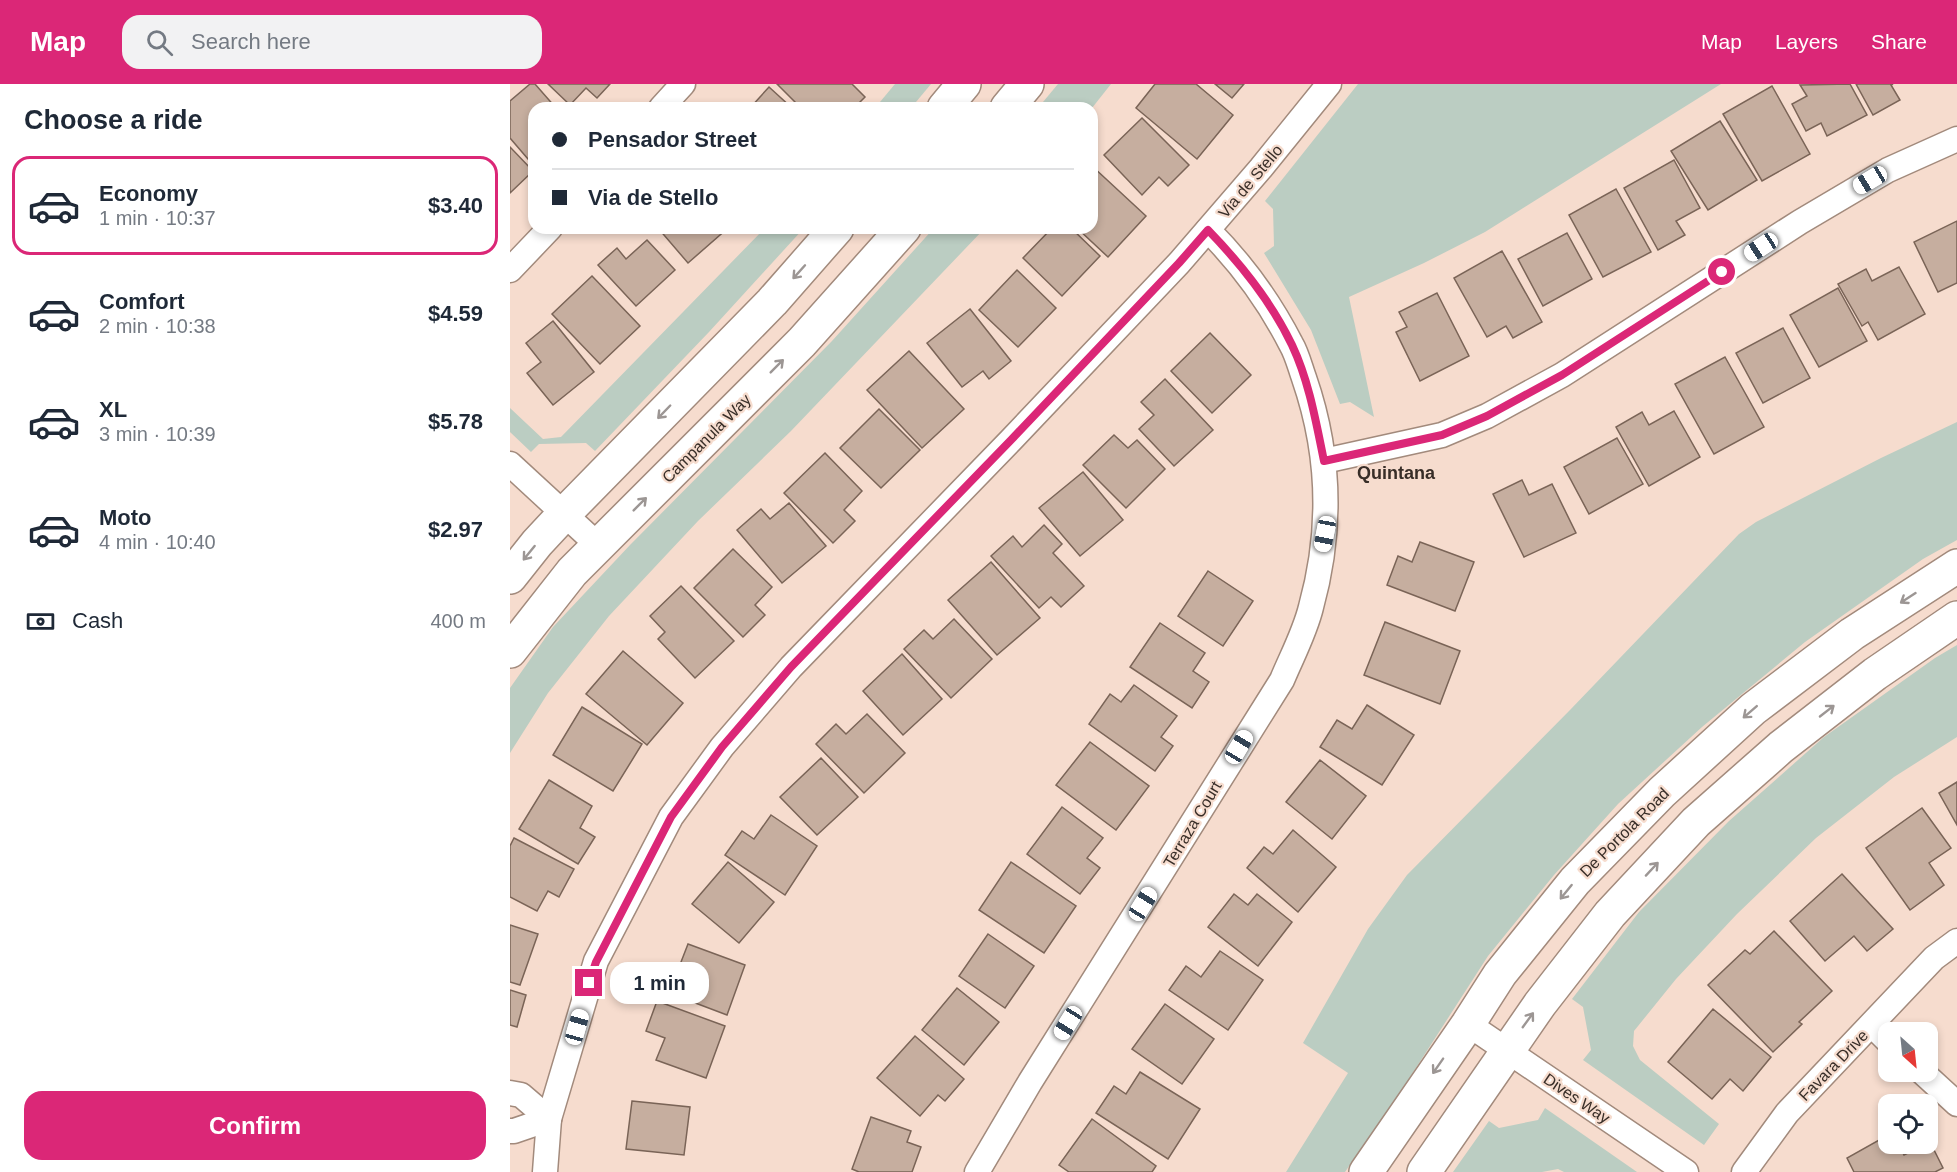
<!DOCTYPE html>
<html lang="en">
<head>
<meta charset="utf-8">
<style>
	:root { --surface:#fff; --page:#f2f2f3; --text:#1f2937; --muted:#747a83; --line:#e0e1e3; --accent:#db2777 }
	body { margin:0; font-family:Helvetica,sans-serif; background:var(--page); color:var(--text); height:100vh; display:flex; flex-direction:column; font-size:22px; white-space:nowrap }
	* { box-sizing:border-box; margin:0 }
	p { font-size:20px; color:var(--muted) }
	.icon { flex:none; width:33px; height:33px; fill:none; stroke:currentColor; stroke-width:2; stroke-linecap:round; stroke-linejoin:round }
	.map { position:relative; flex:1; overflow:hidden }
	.details { display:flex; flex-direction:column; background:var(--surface); width:510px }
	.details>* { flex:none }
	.hud { position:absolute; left:18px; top:18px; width:570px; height:132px; border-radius:18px; box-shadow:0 3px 9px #0003; display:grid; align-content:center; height:132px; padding:0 24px; background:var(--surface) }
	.needle { width:39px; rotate:153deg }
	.tools { position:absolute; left:1368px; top:938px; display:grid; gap:12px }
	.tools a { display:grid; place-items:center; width:60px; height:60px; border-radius:12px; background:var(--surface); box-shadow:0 3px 9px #0003; font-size:30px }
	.end { position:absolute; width:27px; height:27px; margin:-14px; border:8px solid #db2777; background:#fff; box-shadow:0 0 0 3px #fff }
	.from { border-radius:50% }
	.bubble { position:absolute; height:42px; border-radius:18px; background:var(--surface); box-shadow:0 3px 9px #0003; font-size:20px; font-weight:600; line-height:42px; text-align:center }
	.car { position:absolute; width:18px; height:36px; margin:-18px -9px; border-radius:8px; box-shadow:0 0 4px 2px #0007; background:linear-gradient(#fff 24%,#345 0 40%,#fff 0 76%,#345 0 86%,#fff 0) }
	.hud b { display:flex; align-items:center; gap:21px; height:57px; font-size:22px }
	.hud b+b { border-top:2px solid var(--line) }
	.hud i { width:15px; height:15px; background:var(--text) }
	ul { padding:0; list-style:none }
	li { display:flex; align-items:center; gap:18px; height:99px; margin:0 12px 9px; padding:0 12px; border:3px solid transparent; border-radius:18px }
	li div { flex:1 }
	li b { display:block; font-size:22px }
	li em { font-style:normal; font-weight:600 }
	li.selected { border-color:var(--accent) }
	li>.icon { width:54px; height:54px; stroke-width:1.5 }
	h2 { padding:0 24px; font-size:27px; line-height:72px }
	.pay { display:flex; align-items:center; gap:15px; height:66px; padding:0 24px; font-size:22px }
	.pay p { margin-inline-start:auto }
	.action { display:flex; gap:12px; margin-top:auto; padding:12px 24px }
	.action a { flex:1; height:69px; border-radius:18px; background:var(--accent); color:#fff; font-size:24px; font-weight:600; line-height:69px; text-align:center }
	header { display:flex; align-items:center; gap:36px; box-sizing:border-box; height:84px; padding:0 30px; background:var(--accent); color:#fff }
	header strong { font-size:28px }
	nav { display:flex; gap:33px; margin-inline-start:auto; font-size:21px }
	.search { width:420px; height:54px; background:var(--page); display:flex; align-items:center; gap:15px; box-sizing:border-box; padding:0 21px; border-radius:18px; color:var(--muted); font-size:22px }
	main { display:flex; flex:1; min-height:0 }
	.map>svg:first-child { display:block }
	.green { fill:#bbcdc2 }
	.building { fill:#c6ae9f; stroke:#7a6457; stroke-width:1.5 }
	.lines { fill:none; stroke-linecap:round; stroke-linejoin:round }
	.street-casing { stroke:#a28a7c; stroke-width:27 }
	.secondary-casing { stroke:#a28a7c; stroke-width:36 }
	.street { stroke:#fff; stroke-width:24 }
	.secondary { stroke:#fff; stroke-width:33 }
	.oneway { stroke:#9c9694 }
	.route { stroke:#db2777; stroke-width:8 }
	.labels { text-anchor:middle; stroke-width:4.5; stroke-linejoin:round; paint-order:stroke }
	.street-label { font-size:16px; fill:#382e28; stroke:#f6dcce }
	.neighbourhood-label { font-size:18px; font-weight:bold; fill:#382e28; stroke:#f6dcce }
</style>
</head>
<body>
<header>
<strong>Map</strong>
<div class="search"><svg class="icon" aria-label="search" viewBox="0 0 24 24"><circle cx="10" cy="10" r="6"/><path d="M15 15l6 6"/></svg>Search here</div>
<nav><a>Map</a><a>Layers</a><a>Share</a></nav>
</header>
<main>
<section class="details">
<h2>Choose a ride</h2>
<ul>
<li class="selected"><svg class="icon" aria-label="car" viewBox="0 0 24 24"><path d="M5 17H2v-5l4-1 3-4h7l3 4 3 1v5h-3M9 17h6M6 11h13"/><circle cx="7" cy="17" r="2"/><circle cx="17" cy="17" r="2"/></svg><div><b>Economy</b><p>1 min · 10:37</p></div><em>$3.40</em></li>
<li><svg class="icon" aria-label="car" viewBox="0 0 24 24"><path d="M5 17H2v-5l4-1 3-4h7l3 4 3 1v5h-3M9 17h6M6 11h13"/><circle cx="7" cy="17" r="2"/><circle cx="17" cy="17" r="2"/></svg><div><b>Comfort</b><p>2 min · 10:38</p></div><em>$4.59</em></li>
<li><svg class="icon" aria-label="car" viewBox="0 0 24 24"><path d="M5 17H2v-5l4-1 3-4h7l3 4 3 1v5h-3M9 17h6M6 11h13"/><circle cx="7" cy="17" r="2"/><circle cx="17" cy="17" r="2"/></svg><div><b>XL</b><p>3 min · 10:39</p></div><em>$5.78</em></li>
<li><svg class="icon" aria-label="car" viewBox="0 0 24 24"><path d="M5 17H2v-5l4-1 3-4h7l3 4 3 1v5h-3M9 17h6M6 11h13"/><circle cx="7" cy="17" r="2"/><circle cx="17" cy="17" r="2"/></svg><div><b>Moto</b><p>4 min · 10:40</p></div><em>$2.97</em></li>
</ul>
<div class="pay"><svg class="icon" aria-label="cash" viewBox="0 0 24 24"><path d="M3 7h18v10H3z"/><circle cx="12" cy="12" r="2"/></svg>Cash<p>400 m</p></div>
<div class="action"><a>Confirm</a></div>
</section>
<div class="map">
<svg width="1447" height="1088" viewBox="0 0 1447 1088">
	<rect width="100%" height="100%" fill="#f6dcce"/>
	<!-- green -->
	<g class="green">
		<path d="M385,0H421L401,24H365Z"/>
		<path d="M548,0H601L582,24H528Z"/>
		<path d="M848,0H1211L975,148L914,179L839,213L864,333L840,318L830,320L801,246L754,169L764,162L763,125L755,117Z"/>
		<path d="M255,144H294L199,248L85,367L76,359L29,360L21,368L0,348V324L33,355L51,353Z"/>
		<path d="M424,144H475L281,347L188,437L99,532L38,609L0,669V604L43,543L120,461L322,257Z"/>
		<path d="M1447,338V456L1413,475L1295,558L1192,643L1108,720L1044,791L978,872L893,1004L835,1088H776L838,989L793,959L858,845L897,791L1060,626L1229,450L1246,438L1371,374Z"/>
		<path d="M1447,561V653L1384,693L1306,754L1227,830L1166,895L1124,947L1123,962L1130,976L1209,1040L1194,1061L1073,976L1081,966L1073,923L1062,915L1129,828L1219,737L1314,653L1425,574Z"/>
		<path d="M1035,1024L1127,1088H1054L1048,1085L1032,1088H943L979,1037L989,1044L1028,1036Z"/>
	</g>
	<!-- building -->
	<g class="building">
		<path d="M20,0H25L46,24H24V82L0,54V17Z"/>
		<path d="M38,0H100L87,14L76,4L60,21Z"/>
		<path d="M267,0H342L355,13L344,24H291Z"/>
		<path d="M645,0H686L723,31L687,75L626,24Z"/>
		<path d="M705,0H734L722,14Z"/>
		<path d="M1340,0L1357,31L1317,52L1311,39L1296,47L1282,20L1297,12L1290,1Z"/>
		<path d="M1346,0H1383L1381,1L1390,16L1363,31Z"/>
		<path d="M1262,2L1300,70L1252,97L1213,30Z"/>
		<path d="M259,3L282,24H240Z"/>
		<path d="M632,34L679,81L658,102L649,93L632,111L594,71Z"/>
		<path d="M1210,37L1247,96L1198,126L1161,67Z"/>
		<path d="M0,63L23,87L0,109Z"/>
		<path d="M1164,76L1190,124L1166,137L1175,151L1148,166L1114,104Z"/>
		<path d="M582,82L636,132L598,173L567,144H582Z"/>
		<path d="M1106,105L1141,168L1093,193L1059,131Z"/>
		<path d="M1447,137V199L1428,208L1404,158Z"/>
		<path d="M148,144H218L178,179Z"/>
		<path d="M542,144H561L590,172L552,212L513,174Z"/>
		<path d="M1057,149L1082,195L1033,222L1008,175Z"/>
		<path d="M137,156L165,186L126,222L88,181L107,164L116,175Z"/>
		<path d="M992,167L1032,238L1003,254L996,242L977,253L944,194Z"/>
		<path d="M1389,183L1415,230L1368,256L1358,238L1352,242L1328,200L1356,185L1362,197Z"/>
		<path d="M507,186L546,224L508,263L469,226Z"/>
		<path d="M82,192L130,242L90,280L42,230Z"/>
		<path d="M1328,204L1357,257L1309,283L1280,231Z"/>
		<path d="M927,209L959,272L910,297L886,248L897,243L889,228Z"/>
		<path d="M460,225L501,277L479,295L473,287L452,303L417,259Z"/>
		<path d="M43,237L84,288L43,321L17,289L31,278L16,259Z"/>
		<path d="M1273,244L1300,294L1253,319L1226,269Z"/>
		<path d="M700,249L741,291L702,329L661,287Z"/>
		<path d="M399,267L454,325L412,364L357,306Z"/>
		<path d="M1215,273L1254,343L1204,370L1165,300Z"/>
		<path d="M655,295L703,346L664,382L629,345L644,331L631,318Z"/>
		<path d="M369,325L410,366L371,404L330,364Z"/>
		<path d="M1164,327L1190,373L1139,402L1106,343L1132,328L1139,341Z"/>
		<path d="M604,351L618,364L627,356L655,385L616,424L573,381Z"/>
		<path d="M1107,354L1133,400L1079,430L1054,383Z"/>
		<path d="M315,369L352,407L334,426L345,437L323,459L274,409Z"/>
		<path d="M573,388L613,436L570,472L529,424Z"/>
		<path d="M1012,396L1019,411L1042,400L1066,449L1014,473L983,410Z"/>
		<path d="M279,419L316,462L272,499L227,446L251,425L260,435Z"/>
		<path d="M534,441L552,460L543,469L574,502L551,523L541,513L529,524L481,472L503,452L512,463Z"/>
		<path d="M910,458L964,478L945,527L877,501L888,472L902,478Z"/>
		<path d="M223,465L262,503L245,521L255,531L233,553L184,504Z"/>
		<path d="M481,478L530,534L487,571L438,516Z"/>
		<path d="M698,487L743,517L713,562L668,532Z"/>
		<path d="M171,502L224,557L185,594L148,555L155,548L140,532Z"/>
		<path d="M444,535L482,575L441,614L394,565L414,546L423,555Z"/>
		<path d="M875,538L950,567L930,620L854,591Z"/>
		<path d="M650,539L695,569L683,587L699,598L682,624L620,583Z"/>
		<path d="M113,567L173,619L137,661L76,610Z"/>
		<path d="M392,570L432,615L393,651L353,607Z"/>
		<path d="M624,601L667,632L651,653L663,662L645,687L579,640L600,610L611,618Z"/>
		<path d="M857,621L904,651L872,701L810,663L827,636L842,645Z"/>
		<path d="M72,623L132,660L103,707L43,671Z"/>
		<path d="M357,630L395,669L354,709L306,660L326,640L336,650Z"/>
		<path d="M580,658L639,702L606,746L546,701Z"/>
		<path d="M311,674L348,713L307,751L270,713Z"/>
		<path d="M810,676L856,712L822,755L776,718Z"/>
		<path d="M39,696L82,722L70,744L85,753L68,780L9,745Z"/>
		<path d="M1447,698V741L1429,709Z"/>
		<path d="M552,723L593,754L577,774L590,784L570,810L517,770Z"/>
		<path d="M1412,724L1441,764L1419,779L1434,801L1400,826L1356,764Z"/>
		<path d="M261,731L307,762L275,811L215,771L232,747L244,755Z"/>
		<path d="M783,746L826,783L788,828L737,784L754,763L763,770Z"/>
		<path d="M4,754L64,785L49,813L38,807L27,827L0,813V762Z"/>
		<path d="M218,778L264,818L229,859L182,820Z"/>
		<path d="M501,778L566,822L534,869L469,826Z"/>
		<path d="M1332,790L1383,845L1357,867L1344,852L1315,877L1280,837Z"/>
		<path d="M724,810L738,821L747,810L782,838L748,882L698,843Z"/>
		<path d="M0,841L28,850L10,901L0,898Z"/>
		<path d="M1264,847L1322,907L1289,938L1292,940L1263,968L1198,901L1235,866L1240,870Z"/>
		<path d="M478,850L524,882L495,924L449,892Z"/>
		<path d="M178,860L235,881L217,931L159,909Z"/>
		<path d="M710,867L753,896L718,946L659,906L676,882L691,893Z"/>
		<path d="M447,904L489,938L454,981L412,946Z"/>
		<path d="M0,906L16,911L7,943L0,941Z"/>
		<path d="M147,917L215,942L196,994L146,976L155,954L136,947Z"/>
		<path d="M655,920L704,955L672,1000L622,965Z"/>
		<path d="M1203,925L1261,973L1233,1007L1220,995L1202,1015L1158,978Z"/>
		<path d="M405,952L454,995L435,1017L428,1011L410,1032L367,994Z"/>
		<path d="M630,988L690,1025L658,1075L586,1029L604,1002L616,1010Z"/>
		<path d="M122,1017L180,1023L174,1071L116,1065Z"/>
		<path d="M361,1033L401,1047L397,1058L411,1063L402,1088H349L342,1085Z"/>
		<path d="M582,1035L646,1082L642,1088H559L549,1081Z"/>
		<path d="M1378,1051V1059H1388L1394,1071L1420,1058L1433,1084L1425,1088H1344L1337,1074Z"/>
	</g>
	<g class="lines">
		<defs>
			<g id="street">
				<path d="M151,24L173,0"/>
				<path d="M0,186L40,144"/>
				<path d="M814,377L932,351L977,332L1052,291L1290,138L1378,86L1447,55"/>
				<path d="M0,380L89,462"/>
				<path d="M958,940L1176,1088"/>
				<path d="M1362,941L1378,957"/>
				<path d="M1411,987L1447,1020"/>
				<path d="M0,1009L11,1011L39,1035"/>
				<path d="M0,1047H4L39,1035"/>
				<path d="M35,1088L39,1035L86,877L161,733L212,663L281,583L501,356L669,179L751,84L819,0"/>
				<path d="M467,1088L520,998L772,596C782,572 795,548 801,523C822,447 820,369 794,294C790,283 787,270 781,260C759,217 731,179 698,146"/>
				<path d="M1234,1088L1277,1029L1424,874L1447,857"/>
			</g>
			<g id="secondary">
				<path d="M434,24L454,0"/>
				<path d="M497,24L517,0"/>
				<path d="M0,493L27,459L54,430L262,218L327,144"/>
				<path d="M0,567L62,488L292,258L394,144"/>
				<path d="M856,1088L958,940L990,890L1065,797L1152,708L1243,625L1342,550L1447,482"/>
				<path d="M914,1088L1030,920L1100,830L1186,738L1271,663L1365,590L1447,534"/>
			</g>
		</defs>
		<!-- street casing -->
		<use href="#street" class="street-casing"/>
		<!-- secondary casing -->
		<use href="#secondary" class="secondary-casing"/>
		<!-- street -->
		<use href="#street" class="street"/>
		<!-- secondary -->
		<use href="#secondary" class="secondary"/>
	</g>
	<!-- one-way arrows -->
	<defs><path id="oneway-shaft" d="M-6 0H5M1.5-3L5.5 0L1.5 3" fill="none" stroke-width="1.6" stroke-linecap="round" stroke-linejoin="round" transform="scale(1.5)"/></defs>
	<g class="oneway">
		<use href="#oneway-shaft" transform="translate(289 188) rotate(132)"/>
		<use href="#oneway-shaft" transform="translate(267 282) rotate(-45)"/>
		<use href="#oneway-shaft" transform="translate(154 328) rotate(134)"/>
		<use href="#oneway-shaft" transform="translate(130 420) rotate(-45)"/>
		<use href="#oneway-shaft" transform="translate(19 469) rotate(129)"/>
		<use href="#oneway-shaft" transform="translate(1398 514) rotate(147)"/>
		<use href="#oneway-shaft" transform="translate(1317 627) rotate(-38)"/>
		<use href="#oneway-shaft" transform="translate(1240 628) rotate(139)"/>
		<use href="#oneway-shaft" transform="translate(1142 785) rotate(-47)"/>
		<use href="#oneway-shaft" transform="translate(1056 808) rotate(129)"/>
		<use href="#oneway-shaft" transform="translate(1018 936) rotate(-54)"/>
		<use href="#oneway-shaft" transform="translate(928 982) rotate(125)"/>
	</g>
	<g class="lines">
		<!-- route -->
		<path class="route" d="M79,899L86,878L161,733L212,663L281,583L501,356L669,179L698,146C730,179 762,219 782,261C799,297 806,338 814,377L932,351L977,332L1052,291L1212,188"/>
	</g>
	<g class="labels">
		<!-- street labels -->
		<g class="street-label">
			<text transform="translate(740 97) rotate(-50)" y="6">Via de Stello</text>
			<text transform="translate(196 354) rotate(-45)" y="6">Campanula Way</text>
			<text transform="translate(682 740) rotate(-59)" y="6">Terraza Court</text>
			<text transform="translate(1114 748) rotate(-45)" y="6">De Portola Road</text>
			<text transform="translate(1323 981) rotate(-46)" y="6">Favara Drive</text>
			<text transform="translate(1067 1014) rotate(34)" y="6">Dives Way</text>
		</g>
		<!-- neighbourhood labels -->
		<g class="neighbourhood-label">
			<text x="886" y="395">Quintana</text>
		</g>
	</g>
</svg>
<div class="tools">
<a><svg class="needle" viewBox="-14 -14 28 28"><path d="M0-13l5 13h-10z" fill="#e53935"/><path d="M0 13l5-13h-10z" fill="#747a83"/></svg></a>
<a><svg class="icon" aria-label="locate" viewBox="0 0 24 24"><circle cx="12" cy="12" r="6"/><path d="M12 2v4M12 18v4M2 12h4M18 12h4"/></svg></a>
</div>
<i class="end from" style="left:1212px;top:188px"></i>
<i class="end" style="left:79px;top:899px"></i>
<div class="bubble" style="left:100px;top:878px;width:99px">1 min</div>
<i class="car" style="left:1360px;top:96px;rotate:239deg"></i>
<i class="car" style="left:1251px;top:163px;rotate:237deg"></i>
<i class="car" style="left:815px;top:450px;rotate:191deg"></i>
<i class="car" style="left:729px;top:663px;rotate:31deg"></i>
<i class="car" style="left:633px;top:820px;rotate:32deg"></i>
<i class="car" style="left:558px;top:939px;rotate:212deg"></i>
<i class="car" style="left:67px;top:943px;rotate:16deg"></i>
<div class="hud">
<b><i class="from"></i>Pensador Street</b>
<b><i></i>Via de Stello</b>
</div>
</div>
</main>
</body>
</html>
